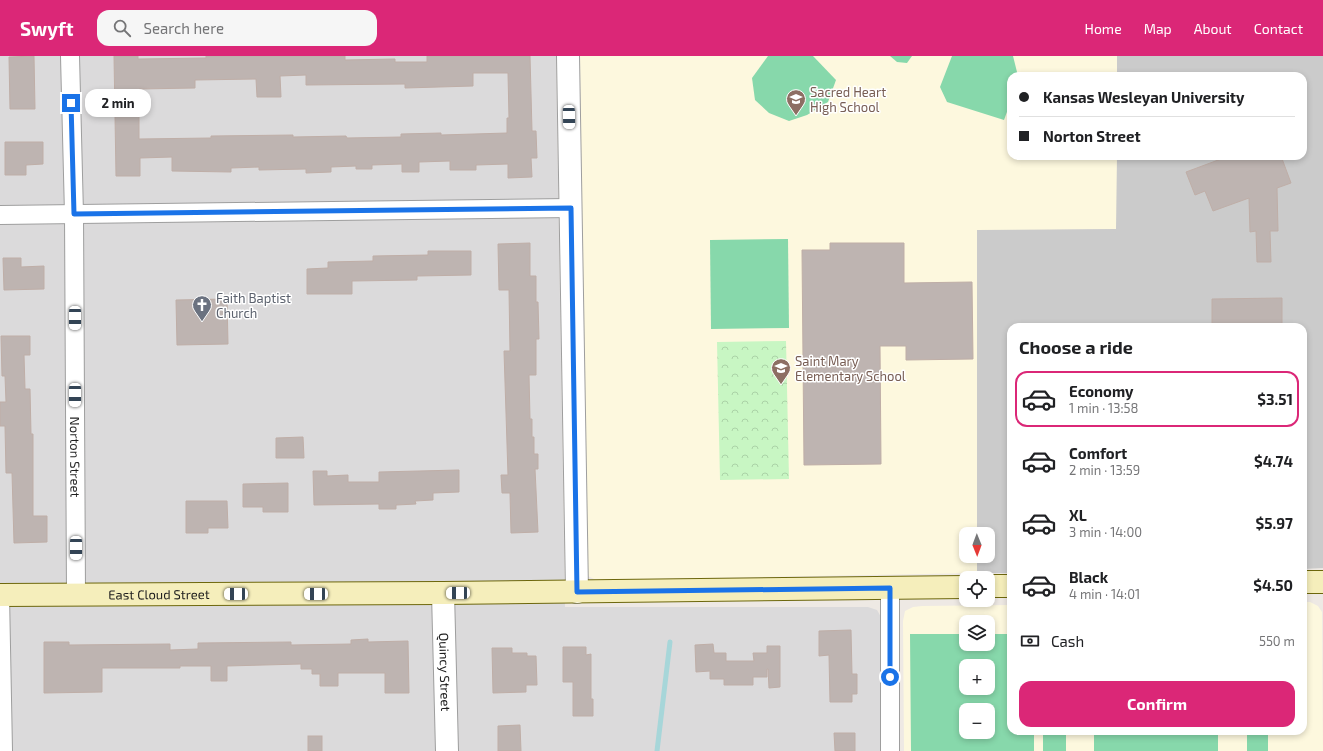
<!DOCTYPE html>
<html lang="en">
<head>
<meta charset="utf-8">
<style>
	:root { --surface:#fff; --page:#f6f6f6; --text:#202124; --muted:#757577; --line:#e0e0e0; --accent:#db2777 }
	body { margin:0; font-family:"Exo 2",sans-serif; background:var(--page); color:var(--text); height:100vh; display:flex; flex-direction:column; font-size:15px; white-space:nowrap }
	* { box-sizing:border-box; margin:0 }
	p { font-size:13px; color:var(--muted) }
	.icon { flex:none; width:22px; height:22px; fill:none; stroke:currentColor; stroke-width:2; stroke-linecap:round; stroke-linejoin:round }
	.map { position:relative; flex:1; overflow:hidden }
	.panel { position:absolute; left:1007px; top:267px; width:300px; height:412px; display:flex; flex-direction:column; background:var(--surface); border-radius:12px; box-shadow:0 2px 6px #0003 }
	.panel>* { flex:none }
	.hud { position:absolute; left:1007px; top:16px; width:300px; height:88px; border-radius:12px; box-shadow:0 2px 6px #0003; display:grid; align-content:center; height:88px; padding:0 12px; background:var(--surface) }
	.needle { width:26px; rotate:179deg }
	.controls { position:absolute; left:959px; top:471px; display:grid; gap:8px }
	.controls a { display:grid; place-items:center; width:36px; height:36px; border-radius:8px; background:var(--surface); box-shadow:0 2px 6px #0003; font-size:20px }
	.end { position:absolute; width:18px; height:18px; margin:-9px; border:5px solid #1a73e8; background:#fff; box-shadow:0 0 0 2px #fff }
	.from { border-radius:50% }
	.bubble { position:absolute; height:28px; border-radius:12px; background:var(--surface); box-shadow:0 2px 6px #0003; font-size:13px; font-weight:700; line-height:28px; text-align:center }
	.car { position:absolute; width:12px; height:24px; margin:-12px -6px; border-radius:5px; box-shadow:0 0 3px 1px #0007; background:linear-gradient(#fff 24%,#345 0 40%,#fff 0 76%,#345 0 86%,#fff 0) }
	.hud b { display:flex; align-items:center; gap:14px; height:38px; font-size:15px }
	.hud b+b { border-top:1px solid var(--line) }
	.hud i { width:10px; height:10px; background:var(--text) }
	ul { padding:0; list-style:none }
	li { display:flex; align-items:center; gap:12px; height:56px; margin:0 8px 6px; padding:0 4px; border:2px solid transparent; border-radius:12px }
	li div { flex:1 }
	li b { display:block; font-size:15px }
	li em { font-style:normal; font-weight:700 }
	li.active { border-color:var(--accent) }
	li>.icon { width:36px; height:36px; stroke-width:1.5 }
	h2 { padding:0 12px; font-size:18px; line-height:48px }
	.pay { display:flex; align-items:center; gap:10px; height:44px; padding:0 12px; font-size:15px }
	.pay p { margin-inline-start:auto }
	.primary-button { display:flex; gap:8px; margin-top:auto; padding:8px 12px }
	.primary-button a { flex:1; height:46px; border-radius:12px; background:var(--accent); color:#fff; font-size:16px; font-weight:700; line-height:46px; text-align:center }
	header { display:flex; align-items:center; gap:24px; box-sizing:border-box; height:56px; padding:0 20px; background:var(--accent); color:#fff }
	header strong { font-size:19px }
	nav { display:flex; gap:22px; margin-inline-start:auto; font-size:14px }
	.search { width:280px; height:36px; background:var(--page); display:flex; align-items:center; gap:10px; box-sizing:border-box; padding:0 14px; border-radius:12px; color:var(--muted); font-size:15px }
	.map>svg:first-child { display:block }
	.residential { fill:#dbdadb }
	.education { fill:#fdf8de; fill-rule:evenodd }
	.religious { fill:#cbcbcb }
	.park { fill:url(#park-crowns) }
	.pitch { fill:#87d8ab; fill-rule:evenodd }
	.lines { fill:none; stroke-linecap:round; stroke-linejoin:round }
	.stream { stroke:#a7d6d9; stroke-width:5 }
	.building { fill:#beb4b1; stroke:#bfaea7; fill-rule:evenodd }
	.minor-casing { stroke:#9e9e9e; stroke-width:20 }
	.tertiary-casing { stroke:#9e9e9e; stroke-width:24 }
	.secondary-casing { stroke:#6d670c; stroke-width:24 }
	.minor { stroke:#fff; stroke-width:18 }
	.tertiary { stroke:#fff; stroke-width:22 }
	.secondary { stroke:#f5eebb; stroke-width:22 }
	.route { stroke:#1a73e8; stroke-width:5 }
	.labels { text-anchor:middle; stroke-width:3; stroke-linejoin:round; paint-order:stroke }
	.education-label { font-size:13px; fill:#785e54; stroke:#fff; text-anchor:start }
	.worship-label { font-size:13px; fill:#5b616d; stroke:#fff; text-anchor:start }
	.street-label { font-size:13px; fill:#1d1d1d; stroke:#fff }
</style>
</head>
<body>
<header>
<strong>Swyft</strong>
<div class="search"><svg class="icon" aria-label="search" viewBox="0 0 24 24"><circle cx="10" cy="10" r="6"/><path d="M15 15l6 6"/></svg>Search here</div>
<nav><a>Home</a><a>Map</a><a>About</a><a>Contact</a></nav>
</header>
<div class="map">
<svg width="1323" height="695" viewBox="0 0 1323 695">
	<defs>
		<pattern id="park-crowns" width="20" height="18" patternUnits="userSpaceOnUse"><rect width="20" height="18" fill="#c8f6c3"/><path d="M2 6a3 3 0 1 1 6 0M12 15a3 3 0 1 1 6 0" fill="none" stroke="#abd2a7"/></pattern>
	</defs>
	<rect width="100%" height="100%" fill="#eee9e4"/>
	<!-- residential -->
	<path class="residential" d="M0,0H556L565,551H868L877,554L881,561L882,695H0Z"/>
	<!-- education -->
	<g class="education">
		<path d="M580,0H1117V20H1011V100H1117V173L977,175V478H966V500H977V517L596,524L588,520L586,510Z"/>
		<path d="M1303,546H1310L1318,550L1322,556L1323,695H904L903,565L905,555L913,551L922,550L1011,549V675H1303ZM966,566H988V588H966ZM966,610H988V632H966ZM966,654H988V676H966Z"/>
	</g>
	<!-- religious -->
	<path class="religious" d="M1117,0H1323V512L1303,513V271H1011V517H977V500H988V478H977V174L1116,173L1117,100H1303V20H1117Z"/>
	<!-- park -->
	<path class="park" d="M786,285L789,423L720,424L717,286Z"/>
	<!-- pitch -->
	<g class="pitch">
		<path d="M768,0H813L836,24L828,46L807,59L789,65L769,57L755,44L752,22Z"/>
		<path d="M890,0H912L907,7L897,6Z"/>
		<path d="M952,0H1013L1018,20H1011V45L1004,64L947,46L940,31Z"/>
		<path d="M788,183L789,272L711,273L710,184Z"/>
		<path d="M910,578H966V588H988V578H1011V675H1034V695H911ZM966,610H988V632H966ZM966,654H988V676H966Z"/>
		<rect x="1043" y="675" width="23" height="20"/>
		<rect x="1094" y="675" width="124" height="20"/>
		<rect x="1247" y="675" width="21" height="20"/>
	</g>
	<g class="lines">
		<!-- stream -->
		<path class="stream" d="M657,695L670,586"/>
	</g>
	<!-- building -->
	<g class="building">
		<path d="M34,0L35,53H10L9,1Z"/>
		<path d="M114,0H138V3L206,2V0H345V4L395,3V6H427V0H530L532,75H536L537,102H531L532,121L508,122V108L476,109V114H450V105L419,106V116H402V108L372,109V113H356V110L331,111V116L306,117V113L259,114V111L231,112V116L172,115V101L140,102V120H116ZM473,17H508L509,62H507V77L441,79V77L401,78V81L347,82L346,80L293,81V79L211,80V82L139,83V33L195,32V24L256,23L257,41H281L280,20L306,19V29L405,28V32L473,30Z"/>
		<path d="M5,86H43V108L26,109V119H5Z"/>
		<path d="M1229,100H1281L1291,127L1277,132L1278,175H1270L1271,206H1257L1256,175L1250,176L1249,142L1213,155L1205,135L1195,139L1186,116Z"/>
		<path d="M530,187V220H536V246H538L539,283H536V319H529L530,363H532V381H534V398H538V413H535L538,476L511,477L510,437H502L501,419H508L504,295H510L509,234H499L498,188Z"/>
		<path d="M830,187H904V227L972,226L973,303L906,304V290H880L881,408L804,409L802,194H830Z"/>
		<path d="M428,195H471V219L417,220V224L352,225V238H307V213L328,212V206L373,205V200L428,199Z"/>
		<path d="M3,202H21V211L44,210V233L4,234Z"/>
		<path d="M1282,242V271H1212V243Z"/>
		<path d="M227,243L228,288L177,289L176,244Z"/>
		<path d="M1,280H30V299H24L25,333H30L31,378H33V460H47V486L14,487L12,417H6L5,370H0V346H6L5,320H2Z"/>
		<path d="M303,381L304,402H276V382Z"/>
		<path d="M459,414V436L433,437V444L415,445L416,448L396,449V453H379V448L314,449L313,415H327V420L348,419V426H379V416Z"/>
		<path d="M288,427V456H263V451H243V428Z"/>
		<path d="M186,445H227L228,472H208V477H186Z"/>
		<path d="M851,574L852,618H857V638H852V646H830L829,599L819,600V575Z"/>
		<path d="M368,583V586L408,585L409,637H385V617H338V630H320V618H312V613H301V608L227,610V625H211V610H180V612H102V636L44,637V586H69V589L170,588V594L198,593V587L291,586V589L351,588V584Z"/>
		<path d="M713,588L714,597H726V605H754L753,597H767V590H780V631L769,632L768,613H767V621H753V629H724V623H710V615L696,616L695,589Z"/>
		<path d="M563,591H586V599L591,598V643H593V660H573V626H563Z"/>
		<path d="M492,592H512V597H527V600H536L537,629H526V636L493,637Z"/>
		<path d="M520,669L521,695H498V670Z"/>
		<path d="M834,677H855V695H835Z"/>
		<rect x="308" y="680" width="14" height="15"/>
	</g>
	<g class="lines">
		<defs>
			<g id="minor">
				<path id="s1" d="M70,0L74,158L76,539"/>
				<path d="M0,159L571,152"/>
				<path d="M890,532V695"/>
				<path d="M0,539L3,695"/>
			</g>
			<g id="tertiary">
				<path d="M568,0L577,536"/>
				<path id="s2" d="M443,537L447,695"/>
			</g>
			<g id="secondary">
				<path d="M1303,526H1323"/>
				<path d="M988,530H1011"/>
				<path id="s3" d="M0,539L443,537L966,531"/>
			</g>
		</defs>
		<!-- minor casing -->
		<use href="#minor" class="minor-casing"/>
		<!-- tertiary casing -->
		<use href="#tertiary" class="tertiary-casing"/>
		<!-- secondary casing -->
		<use href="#secondary" class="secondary-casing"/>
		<!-- minor -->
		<use href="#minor" class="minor"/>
		<!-- tertiary -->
		<use href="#tertiary" class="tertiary"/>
		<!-- secondary -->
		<use href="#secondary" class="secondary"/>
	</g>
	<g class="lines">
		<!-- route -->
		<path class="route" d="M71,47L74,158L571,152L577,536L890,532V621"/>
	</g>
	<!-- icons -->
	<defs>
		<symbol id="school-pin" viewBox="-11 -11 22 30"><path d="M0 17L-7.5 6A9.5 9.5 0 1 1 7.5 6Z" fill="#8d6e63" stroke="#fff"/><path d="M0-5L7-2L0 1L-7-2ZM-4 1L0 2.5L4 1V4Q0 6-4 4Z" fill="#fff"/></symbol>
		<symbol id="church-pin" viewBox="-11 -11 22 30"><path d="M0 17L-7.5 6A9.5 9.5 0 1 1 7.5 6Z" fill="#6b7280" stroke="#fff"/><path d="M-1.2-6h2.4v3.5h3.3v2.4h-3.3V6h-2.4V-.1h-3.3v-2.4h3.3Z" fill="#fff"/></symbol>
	</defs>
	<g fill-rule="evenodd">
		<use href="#school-pin" x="785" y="32" width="22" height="30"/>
		<use href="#church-pin" x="191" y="238" width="22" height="30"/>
		<use href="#school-pin" x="770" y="301" width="22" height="30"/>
	</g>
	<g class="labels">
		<!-- education labels -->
		<g class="education-label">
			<text x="810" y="41">Sacred Heart<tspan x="810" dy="15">High School</tspan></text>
			<text x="795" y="310">Saint Mary<tspan x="795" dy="15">Elementary School</tspan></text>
		</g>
		<!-- worship labels -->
		<g class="worship-label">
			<text x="216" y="247">Faith Baptist<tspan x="216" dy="15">Church</tspan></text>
		</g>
		<!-- street labels -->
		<g class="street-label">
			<text dy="5" stroke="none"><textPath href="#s1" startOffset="401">Norton Street</textPath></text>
			<text dy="5" stroke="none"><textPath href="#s3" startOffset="159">East Cloud Street</textPath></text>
			<text dy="5" stroke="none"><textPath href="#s2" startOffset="79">Quincy Street</textPath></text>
		</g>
	</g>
</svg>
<div class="controls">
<a><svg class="needle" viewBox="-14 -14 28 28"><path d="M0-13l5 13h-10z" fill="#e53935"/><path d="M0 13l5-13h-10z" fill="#757577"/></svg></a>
<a><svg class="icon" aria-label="locate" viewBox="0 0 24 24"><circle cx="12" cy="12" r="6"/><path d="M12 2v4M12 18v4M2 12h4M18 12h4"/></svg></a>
<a><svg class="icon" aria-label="layers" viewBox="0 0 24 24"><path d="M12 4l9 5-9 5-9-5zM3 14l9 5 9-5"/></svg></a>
<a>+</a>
<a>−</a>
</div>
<i class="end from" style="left:890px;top:621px"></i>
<i class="end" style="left:71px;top:47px"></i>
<div class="bubble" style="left:85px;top:33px;width:66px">2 min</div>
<i class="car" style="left:569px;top:61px;rotate:179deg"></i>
<i class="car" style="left:75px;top:262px;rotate:180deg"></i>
<i class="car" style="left:75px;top:339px;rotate:180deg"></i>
<i class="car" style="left:76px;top:492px;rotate:180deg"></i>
<i class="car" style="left:458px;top:537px;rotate:269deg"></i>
<i class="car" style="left:236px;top:538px;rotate:270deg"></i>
<i class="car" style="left:316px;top:538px;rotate:270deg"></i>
<div class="hud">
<b><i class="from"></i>Kansas Wesleyan University</b>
<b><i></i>Norton Street</b>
</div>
<section class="panel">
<h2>Choose a ride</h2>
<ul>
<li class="active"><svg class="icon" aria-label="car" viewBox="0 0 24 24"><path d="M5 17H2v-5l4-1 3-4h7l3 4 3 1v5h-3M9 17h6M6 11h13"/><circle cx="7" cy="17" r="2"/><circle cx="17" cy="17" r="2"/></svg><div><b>Economy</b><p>1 min · 13:58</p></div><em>$3.51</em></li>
<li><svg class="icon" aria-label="car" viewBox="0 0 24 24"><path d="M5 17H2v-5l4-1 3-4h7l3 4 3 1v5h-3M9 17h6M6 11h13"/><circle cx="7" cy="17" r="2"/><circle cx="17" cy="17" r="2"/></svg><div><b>Comfort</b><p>2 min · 13:59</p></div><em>$4.74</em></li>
<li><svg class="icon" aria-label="car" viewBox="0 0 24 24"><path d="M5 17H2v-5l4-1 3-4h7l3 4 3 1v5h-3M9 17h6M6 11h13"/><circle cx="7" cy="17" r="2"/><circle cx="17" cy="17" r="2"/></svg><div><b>XL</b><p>3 min · 14:00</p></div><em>$5.97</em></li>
<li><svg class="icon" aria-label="car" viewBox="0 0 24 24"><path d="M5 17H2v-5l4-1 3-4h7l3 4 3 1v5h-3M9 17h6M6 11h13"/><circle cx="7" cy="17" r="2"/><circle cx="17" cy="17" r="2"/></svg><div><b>Black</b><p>4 min · 14:01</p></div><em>$4.50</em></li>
</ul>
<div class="pay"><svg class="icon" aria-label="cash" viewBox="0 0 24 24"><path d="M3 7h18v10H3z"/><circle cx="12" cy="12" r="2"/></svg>Cash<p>550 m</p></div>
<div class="primary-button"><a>Confirm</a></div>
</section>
</div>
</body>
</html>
